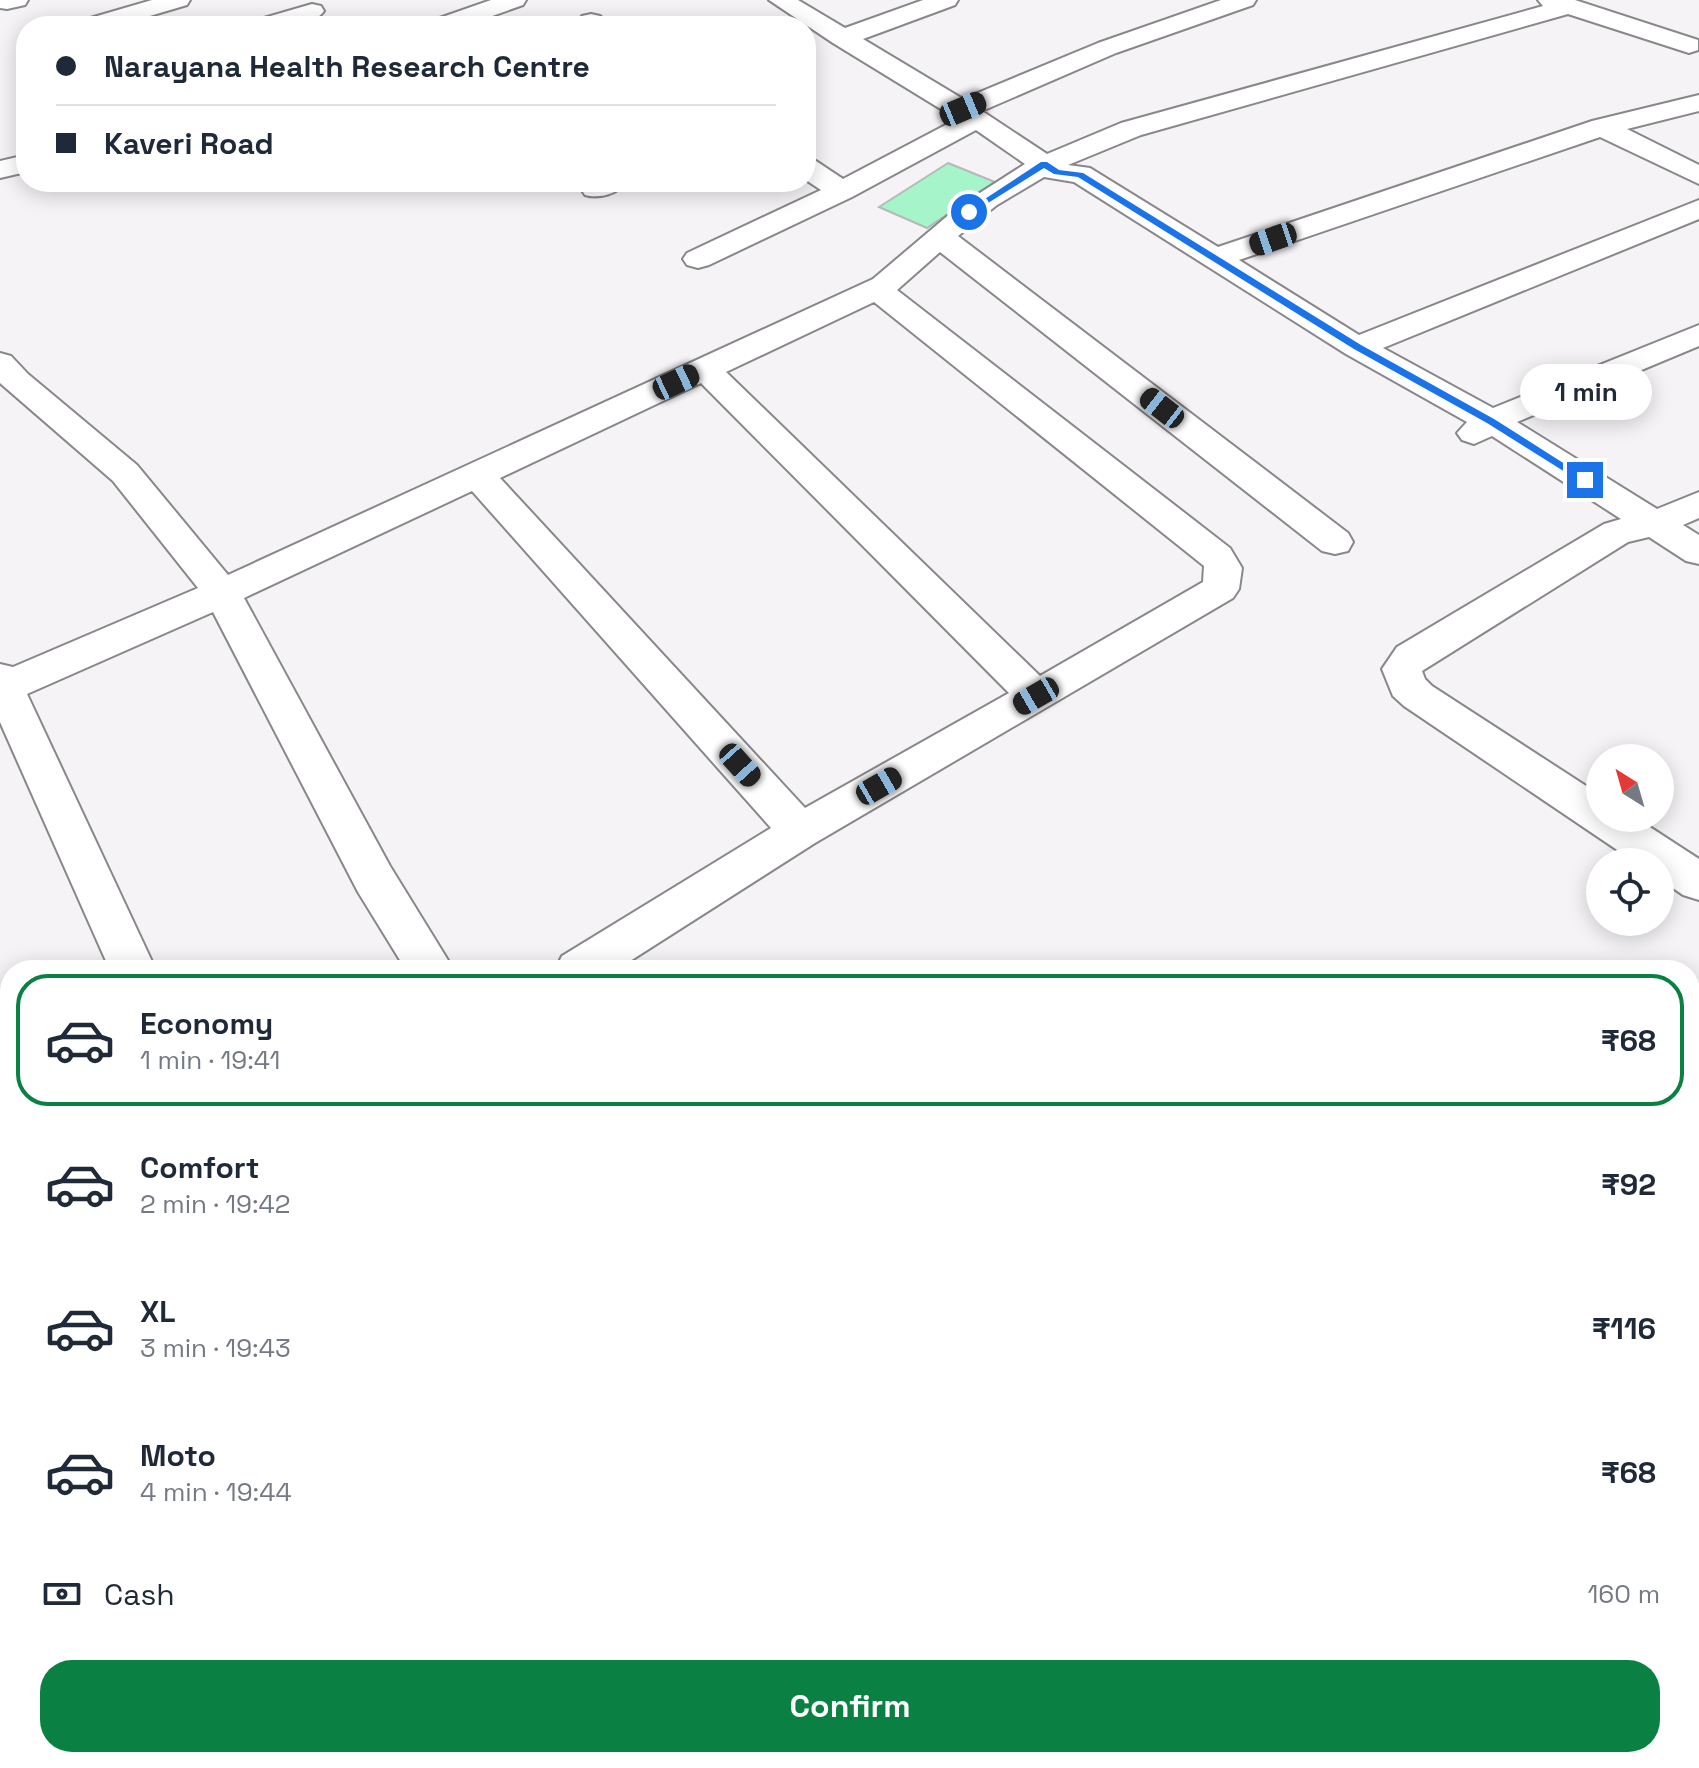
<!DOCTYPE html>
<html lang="en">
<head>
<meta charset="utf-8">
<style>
	:root { --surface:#fff; --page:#f2f2f3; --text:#1f2937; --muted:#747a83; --line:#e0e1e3; --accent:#0b8043 }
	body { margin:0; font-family:"Space Grotesk",sans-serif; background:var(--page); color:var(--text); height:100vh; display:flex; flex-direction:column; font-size:30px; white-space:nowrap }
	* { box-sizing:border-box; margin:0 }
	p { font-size:26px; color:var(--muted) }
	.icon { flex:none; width:44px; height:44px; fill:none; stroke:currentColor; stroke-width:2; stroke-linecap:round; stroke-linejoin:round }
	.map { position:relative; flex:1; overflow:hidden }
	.side { position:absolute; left:0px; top:960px; width:1700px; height:808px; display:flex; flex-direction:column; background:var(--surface); border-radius:32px 32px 0 0; box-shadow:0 4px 20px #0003 }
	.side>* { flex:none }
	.top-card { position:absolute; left:16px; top:16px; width:800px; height:176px; border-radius:32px; box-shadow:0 4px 20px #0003; display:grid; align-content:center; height:176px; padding:0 40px; background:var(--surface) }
	.needle { width:52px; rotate:323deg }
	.tools { position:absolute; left:1586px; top:744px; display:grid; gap:16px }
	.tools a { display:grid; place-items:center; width:88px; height:88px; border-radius:50%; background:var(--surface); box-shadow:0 4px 20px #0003; font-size:40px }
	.end { position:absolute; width:36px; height:36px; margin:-18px; border:10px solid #1a73e8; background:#fff; box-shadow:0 0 0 4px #fff }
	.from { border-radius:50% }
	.bubble { position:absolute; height:56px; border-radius:28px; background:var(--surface); box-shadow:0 4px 20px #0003; font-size:26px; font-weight:700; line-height:56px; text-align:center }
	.car { position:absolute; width:24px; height:48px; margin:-24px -12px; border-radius:10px; box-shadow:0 0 6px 2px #0007; background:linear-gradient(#222 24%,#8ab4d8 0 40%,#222 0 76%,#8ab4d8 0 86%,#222 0) }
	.top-card b { display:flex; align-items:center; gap:28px; height:76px; font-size:30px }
	.top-card b+b { border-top:2px solid var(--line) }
	.top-card i { width:20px; height:20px; background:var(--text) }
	ul { padding:14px 0 0; list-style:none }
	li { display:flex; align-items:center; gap:24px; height:132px; margin:0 16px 12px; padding:0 24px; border:4px solid transparent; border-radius:32px }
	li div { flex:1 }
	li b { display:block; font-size:30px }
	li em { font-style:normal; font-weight:700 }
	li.on { border-color:var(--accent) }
	li>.icon { width:72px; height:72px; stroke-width:1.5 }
	.pay { display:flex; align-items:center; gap:20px; height:88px; padding:0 40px; font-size:30px }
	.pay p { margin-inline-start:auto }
	.button { display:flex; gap:16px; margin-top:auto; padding:16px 40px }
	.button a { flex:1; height:92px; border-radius:32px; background:var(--accent); color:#fff; font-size:32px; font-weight:700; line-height:92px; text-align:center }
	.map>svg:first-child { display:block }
	.building { fill:#a6f4ca; stroke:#b5b9b7; stroke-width:2 }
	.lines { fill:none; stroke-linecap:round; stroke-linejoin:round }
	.minor-casing { stroke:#88878a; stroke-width:4 }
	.minor { fill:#fff; fill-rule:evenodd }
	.route { fill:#1a73e8 }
</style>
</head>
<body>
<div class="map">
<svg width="1699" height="1768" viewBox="0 0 1699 1768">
	<rect width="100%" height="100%" fill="#f5f3f6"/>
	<!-- building -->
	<path class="building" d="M948,163L995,182L927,228L879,207Z"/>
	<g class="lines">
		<defs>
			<g id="minor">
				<path d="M0,0H28L25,5L7,9L0,8Z"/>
				<path d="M152,0H190L187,5L116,26H77L80,21Z"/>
				<path d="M491,0H526L523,5L464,26H428L431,21Z"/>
				<path d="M769,0H798L845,28L923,0H958L955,5L863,39L963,99L1098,43L1221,0H1256L1253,5L1116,53L982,111L1047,154L1121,123L1543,6L1538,0H1575L1698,40V50L1689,53L1568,14L1141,135L1068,165L1090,168L1218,247L1592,121L1699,95V111L1627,129L1699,165V184L1600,137L1239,260L1359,335L1699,200V219L1383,348L1493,408L1699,325V346L1517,422L1657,509L1699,492V518L1683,525L1699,535V564L1686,561L1649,537L1628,542L1422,671L1425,679L1432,686L1600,795V818H1636L1699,859V900L1683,895L1660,879V862H1635L1404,706L1393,696L1382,669L1397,647L1604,524L1621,519L1492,436L1474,444L1462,440L1457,433L1467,422L1346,354L1074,182L1044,177L997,205L958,236L1348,533L1353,542L1348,551L1335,554L1322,551L940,252L897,290L1230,548L1242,568L1239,589L1233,598L815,843L616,970H555L562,956L771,828L472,491L244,598L390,866L454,970H406L358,892L213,612L27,694L156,970H110L0,722V664L13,667L198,588L113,481L0,383V353L11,356L28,374L137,465L228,575L873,279L958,207L1025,164L976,130L852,197L709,265L698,268L687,265L683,259L687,253L821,190L806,180V159L816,161L843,179L957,119L833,43ZM874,302L1204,566L1203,582L1040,676L726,372ZM701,383L1009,693L805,808L500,478Z"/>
				<path d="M312,4L321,6L324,11C310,30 271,26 250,26L253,21Z"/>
				<path d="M591,14L600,16L610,26H582L579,21L582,16Z"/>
				<path d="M26,155V172L0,178V161Z"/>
				<path d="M587,182H626C618,194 599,199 585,195L581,189Z"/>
				<path d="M0,1419L10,1422V1478L0,1475Z"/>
				<path d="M935,1758H1002L1006,1768H939Z"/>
			</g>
		</defs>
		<!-- minor casing -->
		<use href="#minor" class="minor-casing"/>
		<!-- minor -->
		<use href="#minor" class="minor"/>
	</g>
	<!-- route -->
	<path class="route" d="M1041,162H1047L1059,170L1083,173L1361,345L1494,419L1590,480L1581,482L1487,423L1354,349L1078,177L1054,174L1044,168L972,213L965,212Z"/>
</svg>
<div class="tools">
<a><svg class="needle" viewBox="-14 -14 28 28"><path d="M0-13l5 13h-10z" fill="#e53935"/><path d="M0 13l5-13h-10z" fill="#747a83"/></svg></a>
<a><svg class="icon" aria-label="locate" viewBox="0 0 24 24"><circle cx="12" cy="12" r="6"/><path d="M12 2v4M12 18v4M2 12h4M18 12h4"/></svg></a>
</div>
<i class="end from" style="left:969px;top:212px"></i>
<i class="end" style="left:1585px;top:480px"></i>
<div class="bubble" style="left:1520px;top:364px;width:132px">1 min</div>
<i class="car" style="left:963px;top:109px;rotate:67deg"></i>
<i class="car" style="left:1273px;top:239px;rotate:251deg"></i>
<i class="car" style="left:676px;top:382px;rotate:65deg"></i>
<i class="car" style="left:1162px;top:408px;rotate:308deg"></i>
<i class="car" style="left:1036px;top:696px;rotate:240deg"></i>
<i class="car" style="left:740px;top:765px;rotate:138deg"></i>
<i class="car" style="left:879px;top:786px;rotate:60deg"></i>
<div class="top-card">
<b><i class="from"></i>Narayana Health Research Centre</b>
<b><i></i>Kaveri Road</b>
</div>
<section class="side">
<ul>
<li class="on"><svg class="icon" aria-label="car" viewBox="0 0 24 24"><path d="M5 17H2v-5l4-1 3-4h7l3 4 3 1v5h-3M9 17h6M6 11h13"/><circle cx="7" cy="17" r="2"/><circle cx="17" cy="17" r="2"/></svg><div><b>Economy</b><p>1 min · 19:41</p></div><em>₹68</em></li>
<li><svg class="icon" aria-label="car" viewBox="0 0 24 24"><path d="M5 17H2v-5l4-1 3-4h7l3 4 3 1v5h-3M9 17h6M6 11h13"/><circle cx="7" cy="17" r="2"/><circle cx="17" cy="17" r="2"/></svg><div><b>Comfort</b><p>2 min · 19:42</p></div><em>₹92</em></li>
<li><svg class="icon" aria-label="car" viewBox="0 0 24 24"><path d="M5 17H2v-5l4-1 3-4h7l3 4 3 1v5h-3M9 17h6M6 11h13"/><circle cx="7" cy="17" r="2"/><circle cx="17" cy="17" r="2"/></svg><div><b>XL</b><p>3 min · 19:43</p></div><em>₹116</em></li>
<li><svg class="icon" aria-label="car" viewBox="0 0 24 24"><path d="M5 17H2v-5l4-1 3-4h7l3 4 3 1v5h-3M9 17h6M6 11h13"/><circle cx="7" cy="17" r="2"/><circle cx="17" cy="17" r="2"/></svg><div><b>Moto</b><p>4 min · 19:44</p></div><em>₹68</em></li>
</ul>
<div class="pay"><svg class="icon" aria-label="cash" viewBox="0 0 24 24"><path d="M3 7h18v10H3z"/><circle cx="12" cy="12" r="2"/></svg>Cash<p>160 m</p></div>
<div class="button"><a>Confirm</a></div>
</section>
</div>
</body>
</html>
